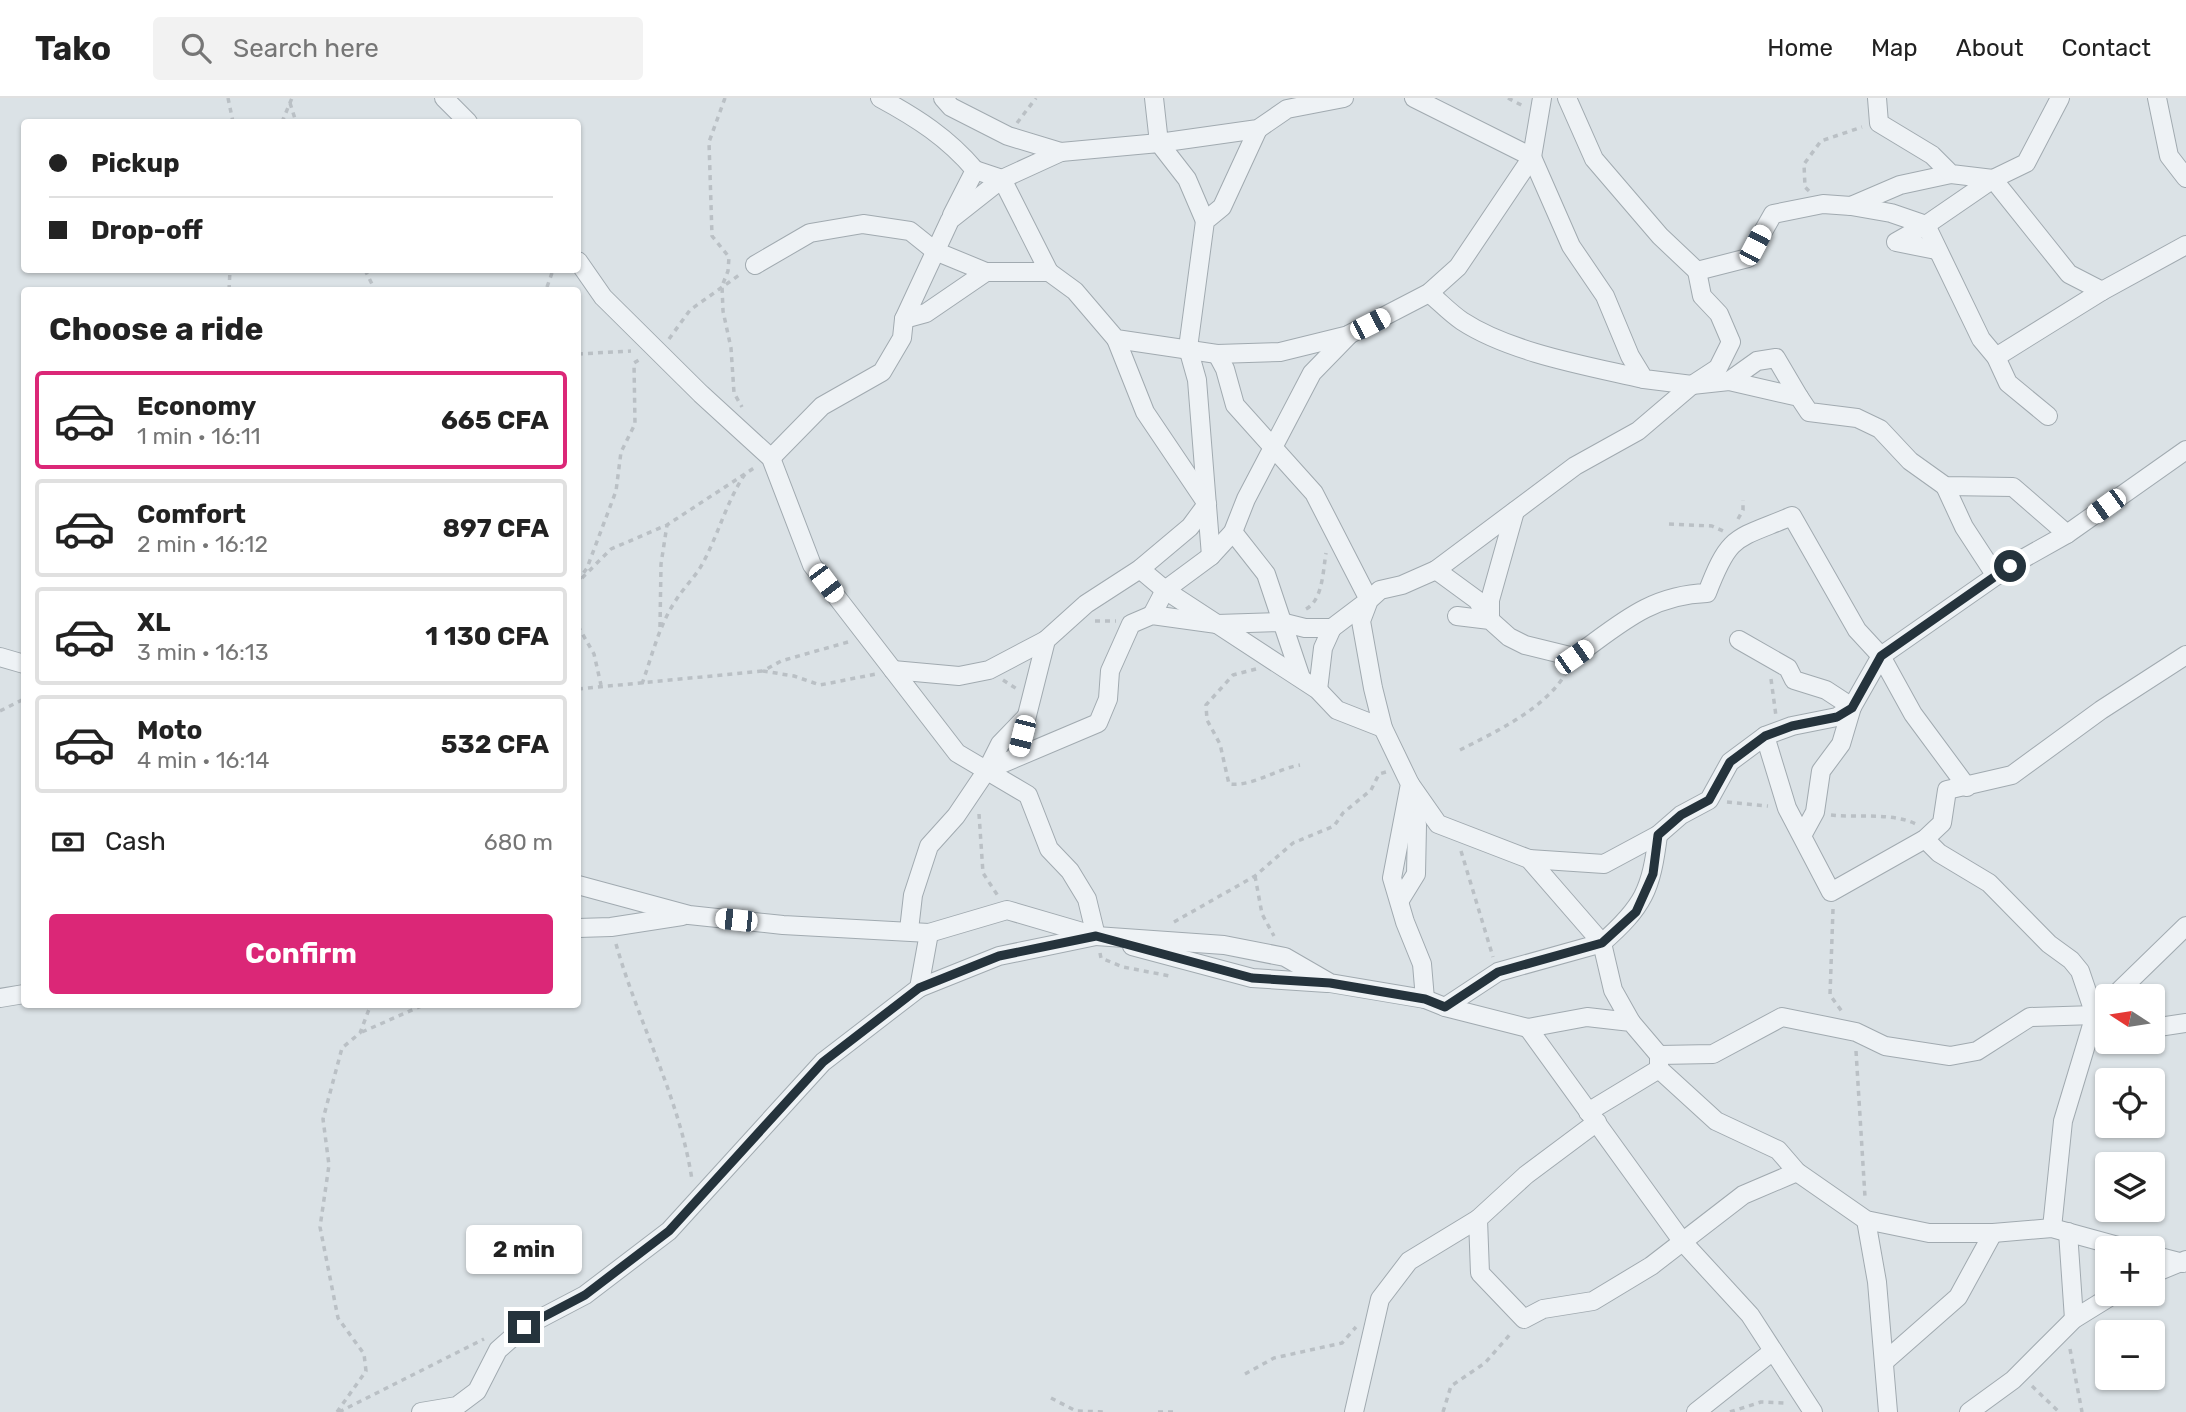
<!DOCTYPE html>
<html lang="en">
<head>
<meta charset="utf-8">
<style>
	:root { --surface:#fff; --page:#f2f2f2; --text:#222; --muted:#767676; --line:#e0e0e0; --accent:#db2777 }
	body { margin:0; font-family:Rubik,sans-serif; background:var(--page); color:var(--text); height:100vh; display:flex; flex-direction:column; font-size:26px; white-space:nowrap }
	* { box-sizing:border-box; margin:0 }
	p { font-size:23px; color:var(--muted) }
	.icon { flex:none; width:38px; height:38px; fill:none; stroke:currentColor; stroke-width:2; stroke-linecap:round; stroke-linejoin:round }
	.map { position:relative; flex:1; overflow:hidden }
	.details { position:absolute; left:21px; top:189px; width:560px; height:721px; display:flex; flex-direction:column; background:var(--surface); border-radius:7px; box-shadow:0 2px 5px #0004 }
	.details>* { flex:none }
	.guide { position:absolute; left:21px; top:21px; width:560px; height:154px; border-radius:7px; box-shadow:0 2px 5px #0004; display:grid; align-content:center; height:154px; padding:0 28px; background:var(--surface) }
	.needle { width:46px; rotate:282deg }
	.fabs { position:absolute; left:2095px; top:886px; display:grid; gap:14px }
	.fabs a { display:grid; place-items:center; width:70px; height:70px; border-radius:7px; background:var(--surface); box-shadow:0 2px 5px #0004; font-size:35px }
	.end { position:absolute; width:32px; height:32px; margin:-16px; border:9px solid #25333c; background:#fff; box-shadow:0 0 0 4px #fff }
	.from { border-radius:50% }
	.bubble { position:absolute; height:49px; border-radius:7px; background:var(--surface); box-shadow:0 2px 5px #0004; font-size:23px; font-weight:700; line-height:49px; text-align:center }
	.car { position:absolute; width:21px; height:42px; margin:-21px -10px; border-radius:9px; box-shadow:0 0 5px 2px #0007; background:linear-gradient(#fff 24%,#345 0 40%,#fff 0 76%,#345 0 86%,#fff 0) }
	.guide b { display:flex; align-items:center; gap:24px; height:66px; font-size:26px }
	.guide b+b { border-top:2px solid var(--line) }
	.guide i { width:18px; height:18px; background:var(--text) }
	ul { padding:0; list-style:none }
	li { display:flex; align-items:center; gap:21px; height:98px; margin:0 14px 10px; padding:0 14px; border:4px solid var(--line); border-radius:7px }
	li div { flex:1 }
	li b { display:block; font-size:26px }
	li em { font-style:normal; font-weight:700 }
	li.current { border-color:var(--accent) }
	li>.icon { width:63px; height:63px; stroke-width:1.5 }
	h2 { padding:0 28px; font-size:32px; line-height:84px }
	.pay { display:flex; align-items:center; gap:18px; height:77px; padding:0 28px; font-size:26px }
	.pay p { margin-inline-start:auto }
	.primary-button { display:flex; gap:14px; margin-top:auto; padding:14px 28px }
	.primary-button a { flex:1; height:80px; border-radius:7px; background:var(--accent); color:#fff; font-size:28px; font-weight:700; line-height:80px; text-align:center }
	header { display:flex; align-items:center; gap:42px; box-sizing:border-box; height:98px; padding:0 35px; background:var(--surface); border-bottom:2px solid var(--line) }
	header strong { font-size:33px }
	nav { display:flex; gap:38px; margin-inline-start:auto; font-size:24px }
	.search { width:490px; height:63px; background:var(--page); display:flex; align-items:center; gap:18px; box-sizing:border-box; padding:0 24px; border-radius:7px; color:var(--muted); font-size:26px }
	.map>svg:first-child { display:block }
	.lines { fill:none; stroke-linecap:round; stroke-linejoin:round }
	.minor-casing { stroke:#a1aab0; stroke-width:20 }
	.path { stroke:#bac0c5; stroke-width:3.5; stroke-dasharray:5 5; stroke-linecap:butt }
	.minor { stroke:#eef2f5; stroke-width:18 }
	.route { stroke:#25333c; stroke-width:9 }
</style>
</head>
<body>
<header>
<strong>Tako</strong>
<div class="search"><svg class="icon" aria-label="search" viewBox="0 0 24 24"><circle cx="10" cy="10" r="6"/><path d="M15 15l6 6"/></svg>Search here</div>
<nav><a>Home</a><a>Map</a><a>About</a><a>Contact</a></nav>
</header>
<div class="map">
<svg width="2186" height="1314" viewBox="0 0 2186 1314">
	<rect width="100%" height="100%" fill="#dbe2e6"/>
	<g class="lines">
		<defs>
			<g id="minor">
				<path d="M444,0L468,24"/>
				<path d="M880,0C917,20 948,40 975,72L952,117"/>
				<path d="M943,0L951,9L1008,38L1061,54L1159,45L1187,81L1205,123"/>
				<path d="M1154,0L1159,45L1258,31L1287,11L1344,0"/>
				<path d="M1414,0L1532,59L1571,148L1605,198L1630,258L1644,281L1692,287L1729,283L1799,299L1809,314L1857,320L1880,331L1910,363L1945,388L2013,389L2067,436"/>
				<path d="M1567,0L1594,61L1660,138L1697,173L1748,160L1773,116L1823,106L1851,108L1900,87L1951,76"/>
				<path d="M1877,0L1879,25L1932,57L1951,76L1993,81L2069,176L2102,193L2186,147"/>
				<path d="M2157,0L2169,58L2186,80"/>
				<path d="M975,72L1002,81L1049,174"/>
				<path d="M1851,108L1891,115L1926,127L1981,241L1996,259L2008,285L2048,318"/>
				<path d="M1936,152L1896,144L1926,127L1993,81L2026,65L2060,0"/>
				<path d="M578,163L603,199L701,296L771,360L812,467L957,655L1028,697L1049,751L1070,773L1087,801L1096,838L999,858L919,890"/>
				<path d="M755,167L810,135L863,126L910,133L935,153L986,174"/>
				<path d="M1429,195C1440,204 1450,215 1462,223C1511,255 1588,268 1644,281"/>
				<path d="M904,221L926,215L986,174H1049L1075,193L1116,241L1217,256L1280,254L1349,237"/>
				<path d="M1996,259L2102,193"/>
				<path d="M1729,283L1757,263L1776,260L1799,299"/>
				<path d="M771,360L822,308L882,274L902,240L904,221L950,122L1002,81L1061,54"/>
				<path d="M1945,388L1964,429L1996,478"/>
				<path d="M1233,434L1266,476L1301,580"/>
				<path d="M1211,458L1197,282L1188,250L1205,123L1222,109L1258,31"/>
				<path d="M1140,471L1165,492L1318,592L1337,612L1383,630"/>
				<path d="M1436,472L1477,502L1489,521"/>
				<path d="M1152,517L1165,492L1211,458L1233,434L1246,401L1312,275L1350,236L1429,195L1458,169L1532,59L1542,0"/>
				<path d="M1457,518L1490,522L1509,539L1525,547L1574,559C1619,527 1649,497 1707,495C1730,435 1735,442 1792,418L1857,532L1881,558L1913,616L1967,689"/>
				<path d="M1490,522V502L1515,413"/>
				<path d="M1739,542L1788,570L1794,582L1826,592L1852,609L1841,646L1821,673L1815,714L1803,736"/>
				<path d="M0,559L24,566"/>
				<path d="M893,572L959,578L989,572L1046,542"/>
				<path d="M1318,592L1323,550L1332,530"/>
				<path d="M1765,638L1787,710L1831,794L1925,741L1942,725L1947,692L2012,677L2101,612L2186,557"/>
				<path d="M1017,657L1046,542L1086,506L1140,471L1190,429L1207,406L1145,314L1116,241"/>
				<path d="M987,672L1000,646L1026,619"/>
				<path d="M1410,686L1438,726L1529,761L1602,845L1498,874L1445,909"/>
				<path d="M1925,741L1939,755L1989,785L2049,846L2071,862L2080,873L2095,917"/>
				<path d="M1529,761L1604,766L1658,737L1681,717L1709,702L1730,664L1765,638L1792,628L1837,619L1852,609L1881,558L2010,468L2067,436L2186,352"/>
				<path d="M578,787L689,817L783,827L929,835L1007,812L1096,838L1224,847L1285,859L1330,885L1425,901L1445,909L1528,930L1587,919L1631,924L1659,957V971L1716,1023L1778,1052L1797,1074L1866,1122L1929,1135H1993L2052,1130L2125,1150"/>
				<path d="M1400,802L1416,776L1417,727L1413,703"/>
				<path d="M578,830L611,829L682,818"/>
				<path d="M909,832L913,797L929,748L956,718L987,672L1098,625L1108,601L1110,573L1131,526L1152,517L1217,526L1281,524L1305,530H1332L1369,502L1314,395L1235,307L1225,271L1217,256"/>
				<path d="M1132,848L1252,880L1327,885"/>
				<path d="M2114,898L2186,828"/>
				<path d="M0,900L24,896"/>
				<path d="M1425,901L1422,866L1405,824L1392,780L1410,686L1383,630L1373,590L1361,523L1369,502L1380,492L1402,487L1436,472L1575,368L1638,333L1692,287L1718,270L1731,244L1719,216L1702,198L1697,173"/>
				<path d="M1631,924L1613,892L1602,845C1644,808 1651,792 1658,737"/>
				<path d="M1528,930L1682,1143L1750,1217L1813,1314"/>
				<path d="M2152,930L2186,925"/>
				<path d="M1659,957L1713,956L1782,919L1856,934L1885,948L1950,958L1977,953L2030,919L2095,917L2107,920"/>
				<path d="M1588,1014L1659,971"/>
				<path d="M1597,1024L1526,1077L1478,1121L1480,1175L1524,1221L1543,1211L1593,1203L1651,1168L1743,1097L1797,1074"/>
				<path d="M1866,1122L1877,1184L1888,1314"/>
				<path d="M2052,1130L2063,1023L2095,917L2107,905"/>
				<path d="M2068,1134L2074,1221"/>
				<path d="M2152,1157L2183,1165"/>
				<path d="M2152,1176L2186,1162"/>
				<path d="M1884,1264L1958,1199L1993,1135"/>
				<path d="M421,1314L457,1308L477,1293L498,1252L524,1229L585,1197L669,1133L823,964L919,890L929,835"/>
				<path d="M1354,1314L1380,1201L1409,1163L1478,1121"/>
				<path d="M1696,1314L1773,1253"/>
				<path d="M1969,1314L2013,1282L2074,1221L2116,1195"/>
			</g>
		</defs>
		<!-- minor casing -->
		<use href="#minor" class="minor-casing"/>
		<!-- path -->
		<g class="path">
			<path d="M228,0L233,24"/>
			<path d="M725,0L709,44L712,138L729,159L728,173L722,188L723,213L731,250L734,295L742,309"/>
			<path d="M1508,0L1525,9"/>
			<path d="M290,5L296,24"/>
			<path d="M282,24L292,0"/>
			<path d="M1017,25L1036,0"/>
			<path d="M1809,93L1805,89L1804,66L1821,43L1862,29"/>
			<path d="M365,172L375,192"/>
			<path d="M547,189L553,172"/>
			<path d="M229,192L230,172"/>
			<path d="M669,241L690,212L742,175"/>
			<path d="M578,256L631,253"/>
			<path d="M1738,421L1743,412V402"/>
			<path d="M1669,426L1712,428L1723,433"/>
			<path d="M582,480L611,451L667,427L757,368"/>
			<path d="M578,483L587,470L616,393L621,354L635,326L634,265L642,260"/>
			<path d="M1306,511C1323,502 1323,472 1326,455"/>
			<path d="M1095,523H1116"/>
			<path d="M578,528L594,556L601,587"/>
			<path d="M660,529L661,466L667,427"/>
			<path d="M848,544L781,563L763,573L794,578L820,587L876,576"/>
			<path d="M1256,571L1233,577L1206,607L1207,622L1220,646L1229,686C1252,689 1276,671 1300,667"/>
			<path d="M1771,581L1776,618"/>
			<path d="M1003,582L1017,591"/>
			<path d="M642,586C652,558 659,527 676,502C685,488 697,477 704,463C719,434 727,403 745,376"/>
			<path d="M578,591L763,573"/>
			<path d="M0,613L24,601"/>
			<path d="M1460,652C1497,633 1547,610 1567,573"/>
			<path d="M1727,704L1768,708"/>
			<path d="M979,716L983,775L998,798"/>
			<path d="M1831,717C1859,720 1890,714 1916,726"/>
			<path d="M1461,753L1493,859"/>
			<path d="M1255,778L1262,816L1274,838"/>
			<path d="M1833,811L1830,897L1843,915"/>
			<path d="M1174,824L1255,778L1293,745L1334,728L1343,715L1371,692L1379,676L1386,674"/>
			<path d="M616,846C638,924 680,1001 692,1082"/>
			<path d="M1100,855L1101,860L1123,869L1170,878"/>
			<path d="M362,934L426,906"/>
			<path d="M1856,953L1865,1099"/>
			<path d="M2070,1251L2082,1314"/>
			<path d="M1245,1276L1274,1260L1342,1245L1356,1229"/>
			<path d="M2032,1288L2059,1314"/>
			<path d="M1051,1300L1076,1313L1106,1314"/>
			<path d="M337,1314L366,1273L364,1256L338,1220L320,1129L329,1067L323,1021L342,950L360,935L371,906"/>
			<path d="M339,1314L484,1241"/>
			<path d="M1158,1314H1178"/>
			<path d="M1443,1314L1451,1288L1485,1265L1512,1234"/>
			<path d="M1730,1314L1761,1304L1786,1305"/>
		</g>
		<!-- minor -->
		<use href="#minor" class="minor"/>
	</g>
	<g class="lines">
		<!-- route -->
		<path class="route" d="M524,1229L585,1197L669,1133L823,964L919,890L999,858L1096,838L1252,880L1330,885L1425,901L1445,909L1498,874L1602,845L1636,814L1653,776L1658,737L1681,717L1709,702L1730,664L1765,638L1792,628L1837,619L1852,610L1881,558L2010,468"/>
	</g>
</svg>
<div class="fabs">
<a><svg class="needle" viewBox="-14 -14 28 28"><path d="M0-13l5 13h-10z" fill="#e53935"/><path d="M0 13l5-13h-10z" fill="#767676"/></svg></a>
<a><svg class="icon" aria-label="locate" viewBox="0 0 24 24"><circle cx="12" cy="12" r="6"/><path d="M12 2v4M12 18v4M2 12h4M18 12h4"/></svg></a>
<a><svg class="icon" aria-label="layers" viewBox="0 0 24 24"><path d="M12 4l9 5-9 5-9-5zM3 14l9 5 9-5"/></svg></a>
<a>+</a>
<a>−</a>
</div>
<i class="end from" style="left:2010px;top:468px"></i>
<i class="end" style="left:524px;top:1229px"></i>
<div class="bubble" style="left:466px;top:1127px;width:116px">2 min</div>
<i class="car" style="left:1755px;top:147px;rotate:28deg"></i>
<i class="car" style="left:1370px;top:226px;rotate:63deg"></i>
<i class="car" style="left:2106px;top:408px;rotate:234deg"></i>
<i class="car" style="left:826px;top:485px;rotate:143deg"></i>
<i class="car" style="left:1574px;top:559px;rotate:55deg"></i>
<i class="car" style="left:1022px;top:638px;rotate:194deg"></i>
<i class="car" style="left:736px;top:822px;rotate:276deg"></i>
<div class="guide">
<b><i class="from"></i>Pickup</b>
<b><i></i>Drop-off</b>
</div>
<section class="details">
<h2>Choose a ride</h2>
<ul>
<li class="current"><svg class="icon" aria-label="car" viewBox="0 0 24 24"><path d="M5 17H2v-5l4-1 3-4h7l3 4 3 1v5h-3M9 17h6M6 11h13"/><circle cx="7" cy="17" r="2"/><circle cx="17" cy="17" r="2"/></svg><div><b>Economy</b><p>1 min · 16:11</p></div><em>665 CFA</em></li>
<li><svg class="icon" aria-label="car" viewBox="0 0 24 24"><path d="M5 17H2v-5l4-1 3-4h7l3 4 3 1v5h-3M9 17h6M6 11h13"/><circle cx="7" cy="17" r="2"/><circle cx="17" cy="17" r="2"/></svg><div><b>Comfort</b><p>2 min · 16:12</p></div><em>897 CFA</em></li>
<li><svg class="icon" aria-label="car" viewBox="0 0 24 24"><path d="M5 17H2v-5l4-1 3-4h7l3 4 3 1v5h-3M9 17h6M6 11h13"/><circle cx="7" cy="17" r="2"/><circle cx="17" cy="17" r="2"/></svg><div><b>XL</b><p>3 min · 16:13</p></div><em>1 130 CFA</em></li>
<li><svg class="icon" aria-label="car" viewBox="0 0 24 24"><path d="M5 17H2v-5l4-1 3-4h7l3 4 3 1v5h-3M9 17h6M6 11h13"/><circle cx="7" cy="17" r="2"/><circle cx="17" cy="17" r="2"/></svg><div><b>Moto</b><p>4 min · 16:14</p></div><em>532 CFA</em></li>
</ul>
<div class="pay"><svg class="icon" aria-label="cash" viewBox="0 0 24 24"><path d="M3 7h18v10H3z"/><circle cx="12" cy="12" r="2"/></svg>Cash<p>680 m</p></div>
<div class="primary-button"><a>Confirm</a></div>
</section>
</div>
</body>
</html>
